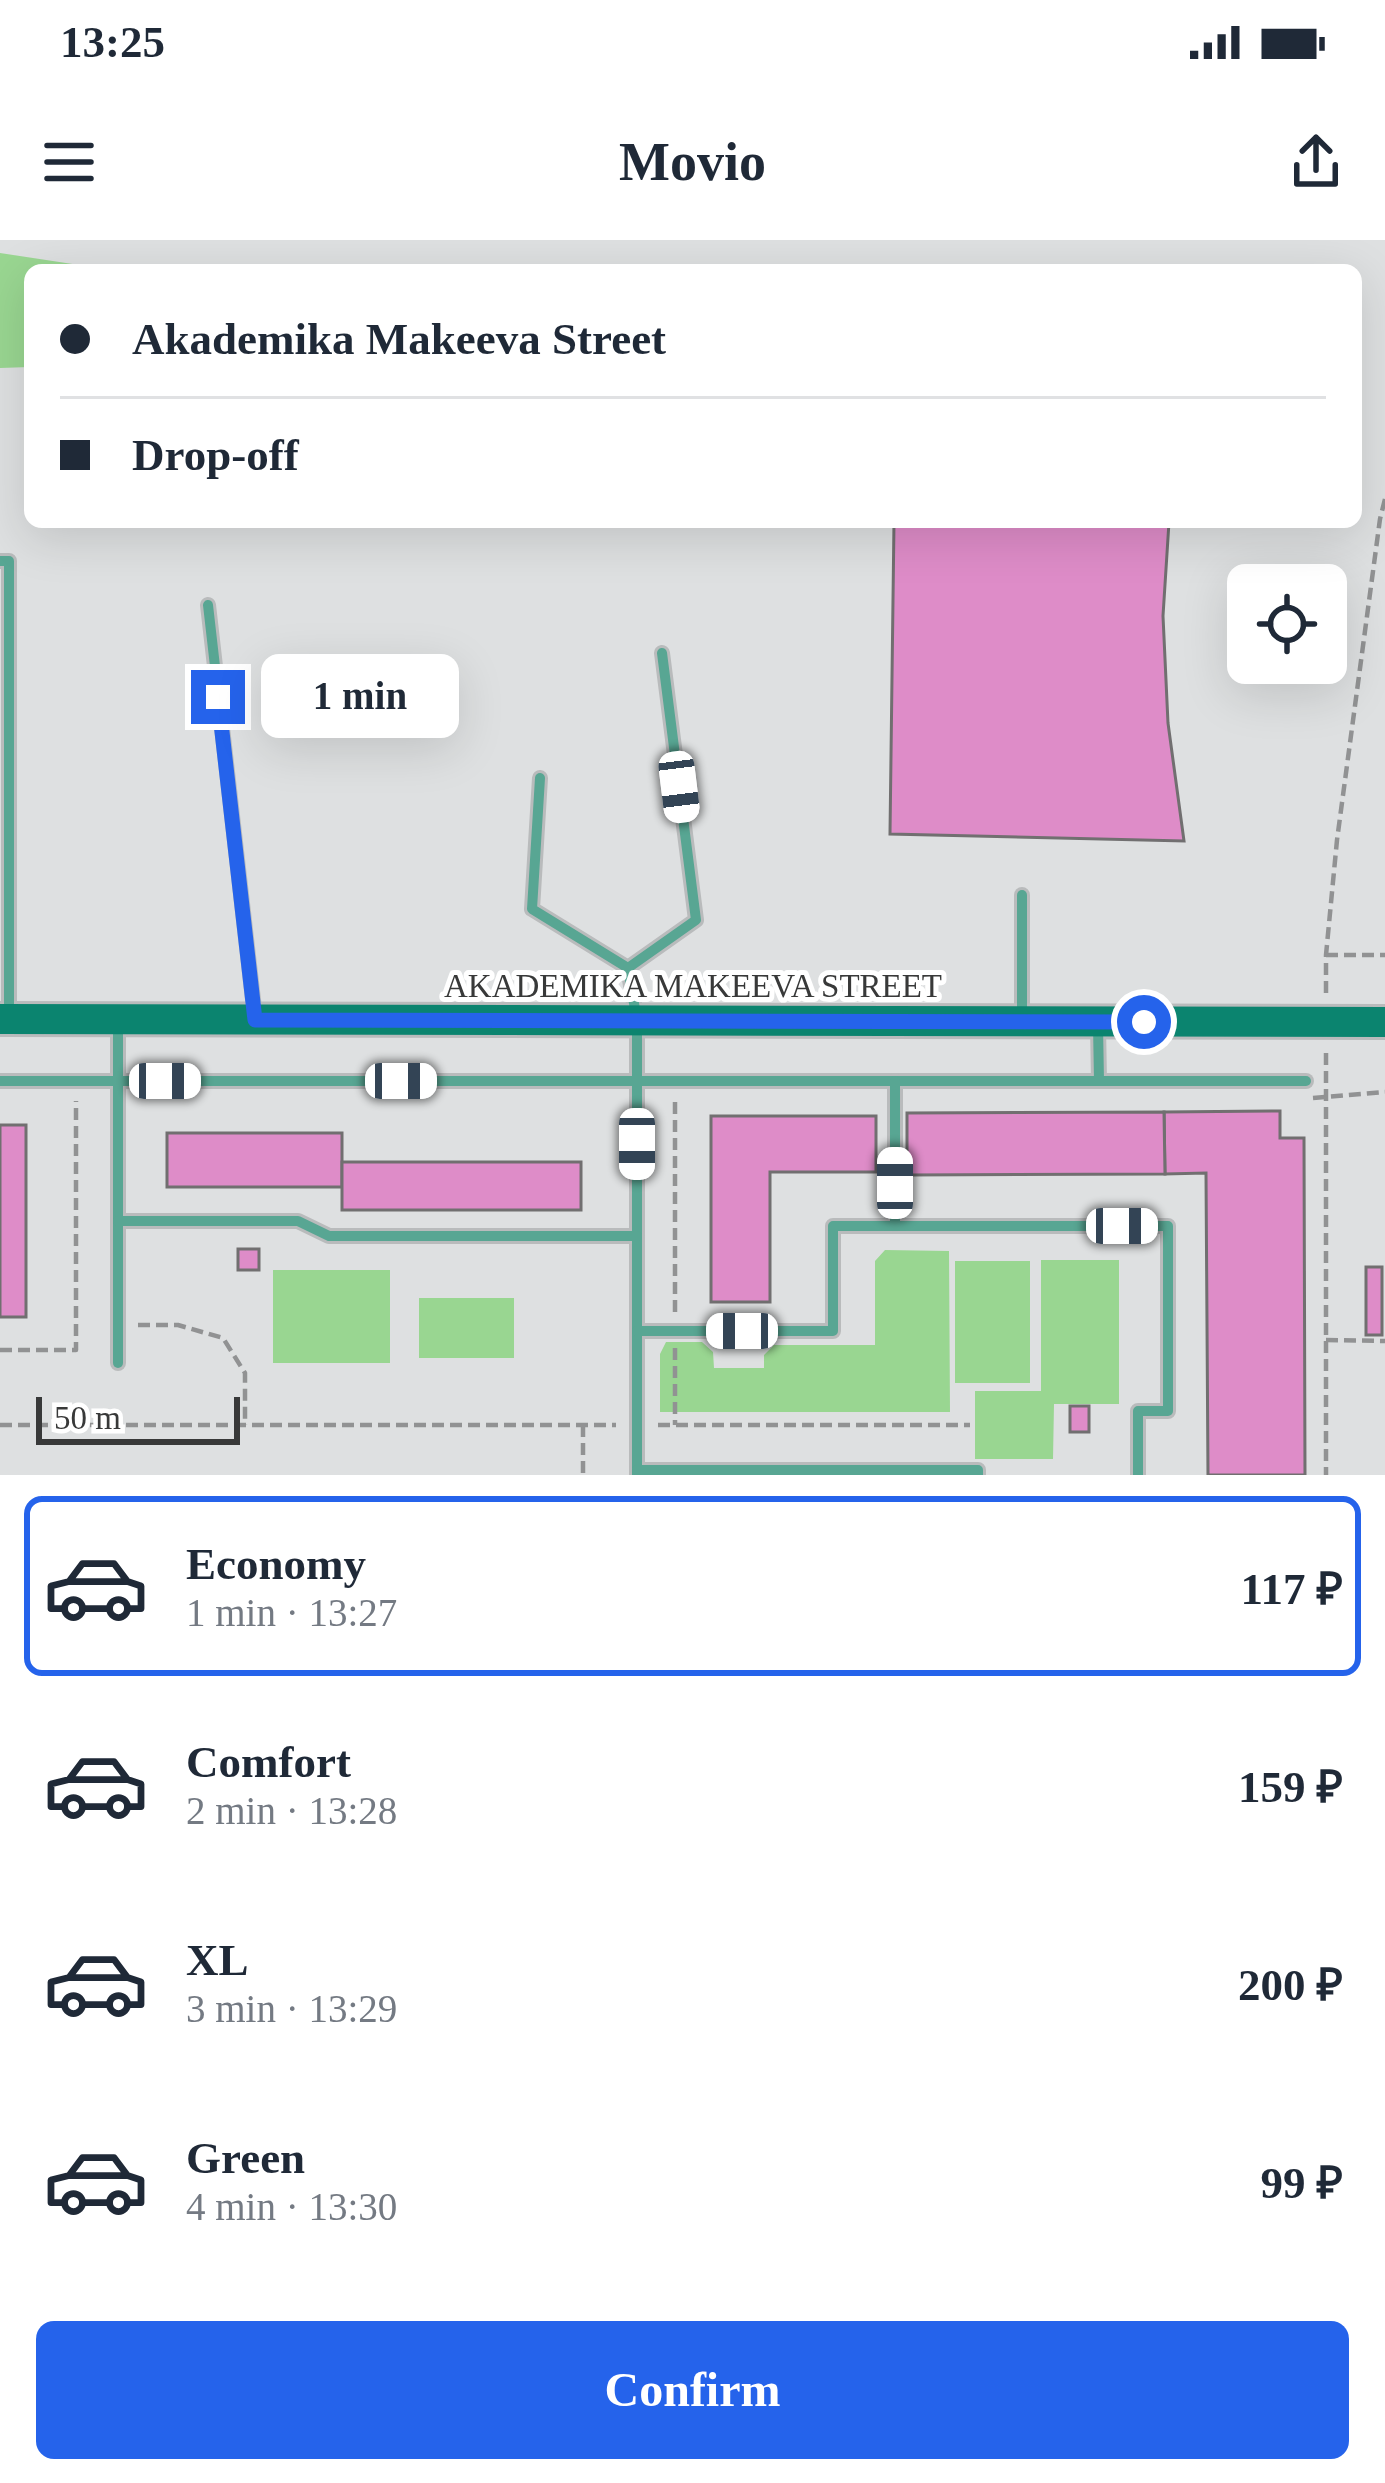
<!DOCTYPE html>
<html lang="en">
<head>
<meta charset="utf-8">
<style>
	:root { --surface:#fff; --page:#f2f2f3; --text:#1f2937; --muted:#747a83; --line:#e0e1e3; --accent:#2563eb }
	body { margin:0; font-family:"Times New Roman",serif; background:var(--page); color:var(--text); height:100vh; display:flex; flex-direction:column; font-size:45px; white-space:nowrap }
	* { box-sizing:border-box; margin:0 }
	p { font-size:39px; color:var(--muted) }
	.icon { flex:none; width:66px; height:66px; fill:none; stroke:currentColor; stroke-width:2; stroke-linecap:round; stroke-linejoin:round }
	.map { position:relative; height:1235px; overflow:hidden }
	.details { display:flex; flex-direction:column; background:var(--surface); flex:1 }
	.details>* { flex:none }
	.guide { position:absolute; left:24px; top:24px; width:1338px; height:264px; border-radius:18px; box-shadow:0 12px 48px #0002; display:grid; align-content:center; height:264px; padding:0 36px; background:var(--surface) }
	.tools { position:absolute; left:1227px; top:324px; display:grid; gap:24px }
	.tools a { display:grid; place-items:center; width:120px; height:120px; border-radius:18px; background:var(--surface); box-shadow:0 12px 48px #0002; font-size:60px }
	.scale { position:absolute; left:36px; bottom:30px; width:204px; box-sizing:border-box; padding-left:12px; border:6px solid #383939; border-top:0; font-size:33px; line-height:42px; white-space:nowrap; color:#383939; -webkit-text-stroke:9px #fff; paint-order:stroke }
	.end { position:absolute; width:54px; height:54px; margin:-27px; border:15px solid #2563eb; background:#fff; box-shadow:0 0 0 6px #fff }
	.from { border-radius:50% }
	.bubble { position:absolute; height:84px; border-radius:18px; background:var(--surface); box-shadow:0 12px 48px #0002; font-size:39px; font-weight:800; line-height:84px; text-align:center }
	.car { position:absolute; width:36px; height:72px; margin:-36px -18px; border-radius:15px; box-shadow:0 0 9px 3px #0007; background:linear-gradient(#fff 24%,#345 0 40%,#fff 0 76%,#345 0 86%,#fff 0) }
	.guide b { display:flex; align-items:center; gap:42px; height:114px; font-size:45px }
	.guide b+b { border-top:3px solid var(--line) }
	.guide i { width:30px; height:30px; background:var(--text) }
	ul { padding:21px 0 0; list-style:none }
	li { display:flex; align-items:center; gap:36px; height:180px; margin:0 24px 18px; padding:0 12px; border:6px solid transparent; border-radius:18px }
	li div { flex:1 }
	li b { display:block; font-size:45px }
	li em { font-style:normal; font-weight:800 }
	li.on { border-color:var(--accent) }
	li>.icon { width:108px; height:108px; stroke-width:1.5 }
	.button { display:flex; gap:24px; margin-top:auto; padding:24px 36px }
	.button a { flex:1; height:138px; border-radius:18px; background:var(--accent); color:#fff; font-size:48px; font-weight:800; line-height:138px; text-align:center }
	.status { display:flex; justify-content:space-between; align-items:center; height:84px; padding:0 60px; background:var(--surface); direction:ltr }
	.status svg { height:33px; fill:currentColor }
	header { display:flex; justify-content:space-between; align-items:center; height:156px; padding:0 36px; background:var(--surface); font-size:54px; font-weight:800 }
	.map>svg:first-child { display:block }
	.green { fill:#99d691 }
	.building { fill:#de8cc8; stroke:#716f70; stroke-width:3 }
	.lines { fill:none; stroke-linecap:round; stroke-linejoin:round }
	.lane-casing { stroke:#b9bbbc; stroke-width:16 }
	.secondary-casing { stroke:#b9bbbc; stroke-width:36 }
	.path { stroke:#919293; stroke-width:4.5; stroke-dasharray:12 6; stroke-linecap:butt }
	.lane { stroke:#58a693; stroke-width:10 }
	.secondary { stroke:#0b846f; stroke-width:30 }
	.route { stroke:#2563eb; stroke-width:15 }
	.labels { text-anchor:middle; stroke-width:10; stroke-linejoin:round; paint-order:stroke }
	.street-label { font-size:33px; fill:#383939; stroke:#fff }
</style>
</head>
<body>
<div class="status"><b>13:25</b><svg viewBox="0 0 49 12"><path d="M0 12V9h3v3zM5 12V6h3v6zM10 12V3h3v9zM15 12V0h3v12zM26 1h20v11H26zM47 4h2v5h-2z"/></svg></div>
<header><svg class="icon" aria-label="menu" viewBox="0 0 24 24"><path d="M4 6h16M4 12h16M4 18h16"/></svg>Movio<svg class="icon" aria-label="share" viewBox="0 0 24 24"><path d="M12 15V3M7 8l5-5 5 5M5 13v7h14v-7"/></svg></header>
<div class="map">
<svg width="1385" height="1235" viewBox="0 0 1385 1235">
	<rect width="100%" height="100%" fill="#dee0e1"/>
	<!-- green -->
	<g class="green">
		<path d="M0,13L112,30H30V127L0,128Z"/>
		<path d="M885,1010L949,1011L950,1172H660V1114L666,1102H702L713,1112L714,1128H764V1115L774,1105H875V1021Z"/>
		<path d="M1041,1020H1119V1164H1054L1053,1219H975V1151H1041Z"/>
		<rect x="955" y="1021" width="75" height="122"/>
		<rect x="273" y="1030" width="117" height="93"/>
		<rect x="419" y="1058" width="95" height="60"/>
	</g>
	<!-- building -->
	<g class="building">
		<path d="M894,282H1169L1163,376L1168,483L1184,601L890,594Z"/>
		<path d="M1280,871V898H1304L1305,1235H1208L1206,933L1165,934L1164,872Z"/>
		<path d="M1164,872L1165,934L907,935V873Z"/>
		<path d="M711,876H876V932H770V1062H711Z"/>
		<rect x="0" y="885" width="26" height="192"/>
		<rect x="167" y="893" width="175" height="54"/>
		<rect x="342" y="922" width="239" height="48"/>
		<rect x="238" y="1009" width="21" height="21"/>
		<rect x="1366" y="1027" width="16" height="68"/>
		<rect x="1070" y="1166" width="19" height="26"/>
	</g>
	<g class="lines">
		<defs>
			<g id="lane">
				<path d="M0,321H9V776"/>
				<path d="M208,365L255,777"/>
				<path d="M540,538L532,669L628,728L637,781V1235"/>
				<path d="M1022,655V778"/>
				<path d="M628,728L696,680L662,413"/>
				<path d="M118,783V1123"/>
				<path d="M1098,785L1099,841"/>
				<path d="M0,841H1306"/>
				<path d="M118,981H298L329,996H637"/>
				<path d="M895,986V841"/>
				<path d="M637,1091H833V986H1168V1171H1138V1235"/>
				<path d="M637,1230H978V1235"/>
			</g>
			<path id="secondary" d="M0,779L1385,782"/>
		</defs>
		<!-- lane casing -->
		<use href="#lane" class="lane-casing"/>
		<!-- secondary casing -->
		<use href="#secondary" class="secondary-casing"/>
		<!-- path -->
		<g class="path">
			<path d="M1326,715H1385"/>
			<path d="M1326,753V715L1337,600L1380,279L1385,259"/>
			<path d="M1326,813V1235"/>
			<path d="M1313,858L1385,852"/>
			<path d="M675,862V1072"/>
			<path d="M138,1085H178L223,1098L245,1133V1185"/>
			<path d="M1326,1100L1385,1101"/>
			<path d="M675,1108V1185"/>
			<path d="M0,1110H76V861"/>
			<path d="M0,1185H616"/>
			<path d="M583,1185V1235"/>
			<path d="M658,1185H970"/>
		</g>
		<!-- lane -->
		<use href="#lane" class="lane"/>
		<!-- secondary -->
		<use href="#secondary" class="secondary"/>
	</g>
	<g class="lines">
		<!-- route -->
		<path class="route" d="M218,457L255,780L1144,782"/>
	</g>
	<g class="labels">
		<!-- street labels -->
		<g class="street-label">
			<text x="693" y="757">AKADEMIKA MAKEEVA STREET</text>
		</g>
	</g>
</svg>
<div class="tools">
<a><svg class="icon" aria-label="locate" viewBox="0 0 24 24"><circle cx="12" cy="12" r="6"/><path d="M12 2v4M12 18v4M2 12h4M18 12h4"/></svg></a>
</div>
<div class="scale">50 m</div>
<i class="end from" style="left:1144px;top:782px"></i>
<i class="end" style="left:218px;top:457px"></i>
<div class="bubble" style="left:261px;top:414px;width:198px">1 min</div>
<i class="car" style="left:679px;top:547px;rotate:173deg"></i>
<i class="car" style="left:165px;top:841px;rotate:90deg"></i>
<i class="car" style="left:401px;top:841px;rotate:90deg"></i>
<i class="car" style="left:637px;top:904px;rotate:180deg"></i>
<i class="car" style="left:895px;top:943px;rotate:0deg"></i>
<i class="car" style="left:1122px;top:986px;rotate:90deg"></i>
<i class="car" style="left:742px;top:1091px;rotate:270deg"></i>
<div class="guide">
<b><i class="from"></i>Akademika Makeeva Street</b>
<b><i></i>Drop-off</b>
</div>
</div>
<section class="details">
<ul>
<li class="on"><svg class="icon" aria-label="car" viewBox="0 0 24 24"><path d="M5 17H2v-5l4-1 3-4h7l3 4 3 1v5h-3M9 17h6M6 11h13"/><circle cx="7" cy="17" r="2"/><circle cx="17" cy="17" r="2"/></svg><div><b>Economy</b><p>1 min · 13:27</p></div><em>117 ₽</em></li>
<li><svg class="icon" aria-label="car" viewBox="0 0 24 24"><path d="M5 17H2v-5l4-1 3-4h7l3 4 3 1v5h-3M9 17h6M6 11h13"/><circle cx="7" cy="17" r="2"/><circle cx="17" cy="17" r="2"/></svg><div><b>Comfort</b><p>2 min · 13:28</p></div><em>159 ₽</em></li>
<li><svg class="icon" aria-label="car" viewBox="0 0 24 24"><path d="M5 17H2v-5l4-1 3-4h7l3 4 3 1v5h-3M9 17h6M6 11h13"/><circle cx="7" cy="17" r="2"/><circle cx="17" cy="17" r="2"/></svg><div><b>XL</b><p>3 min · 13:29</p></div><em>200 ₽</em></li>
<li><svg class="icon" aria-label="car" viewBox="0 0 24 24"><path d="M5 17H2v-5l4-1 3-4h7l3 4 3 1v5h-3M9 17h6M6 11h13"/><circle cx="7" cy="17" r="2"/><circle cx="17" cy="17" r="2"/></svg><div><b>Green</b><p>4 min · 13:30</p></div><em>99 ₽</em></li>
</ul>
<div class="button"><a>Confirm</a></div>
</section>
</body>
</html>
